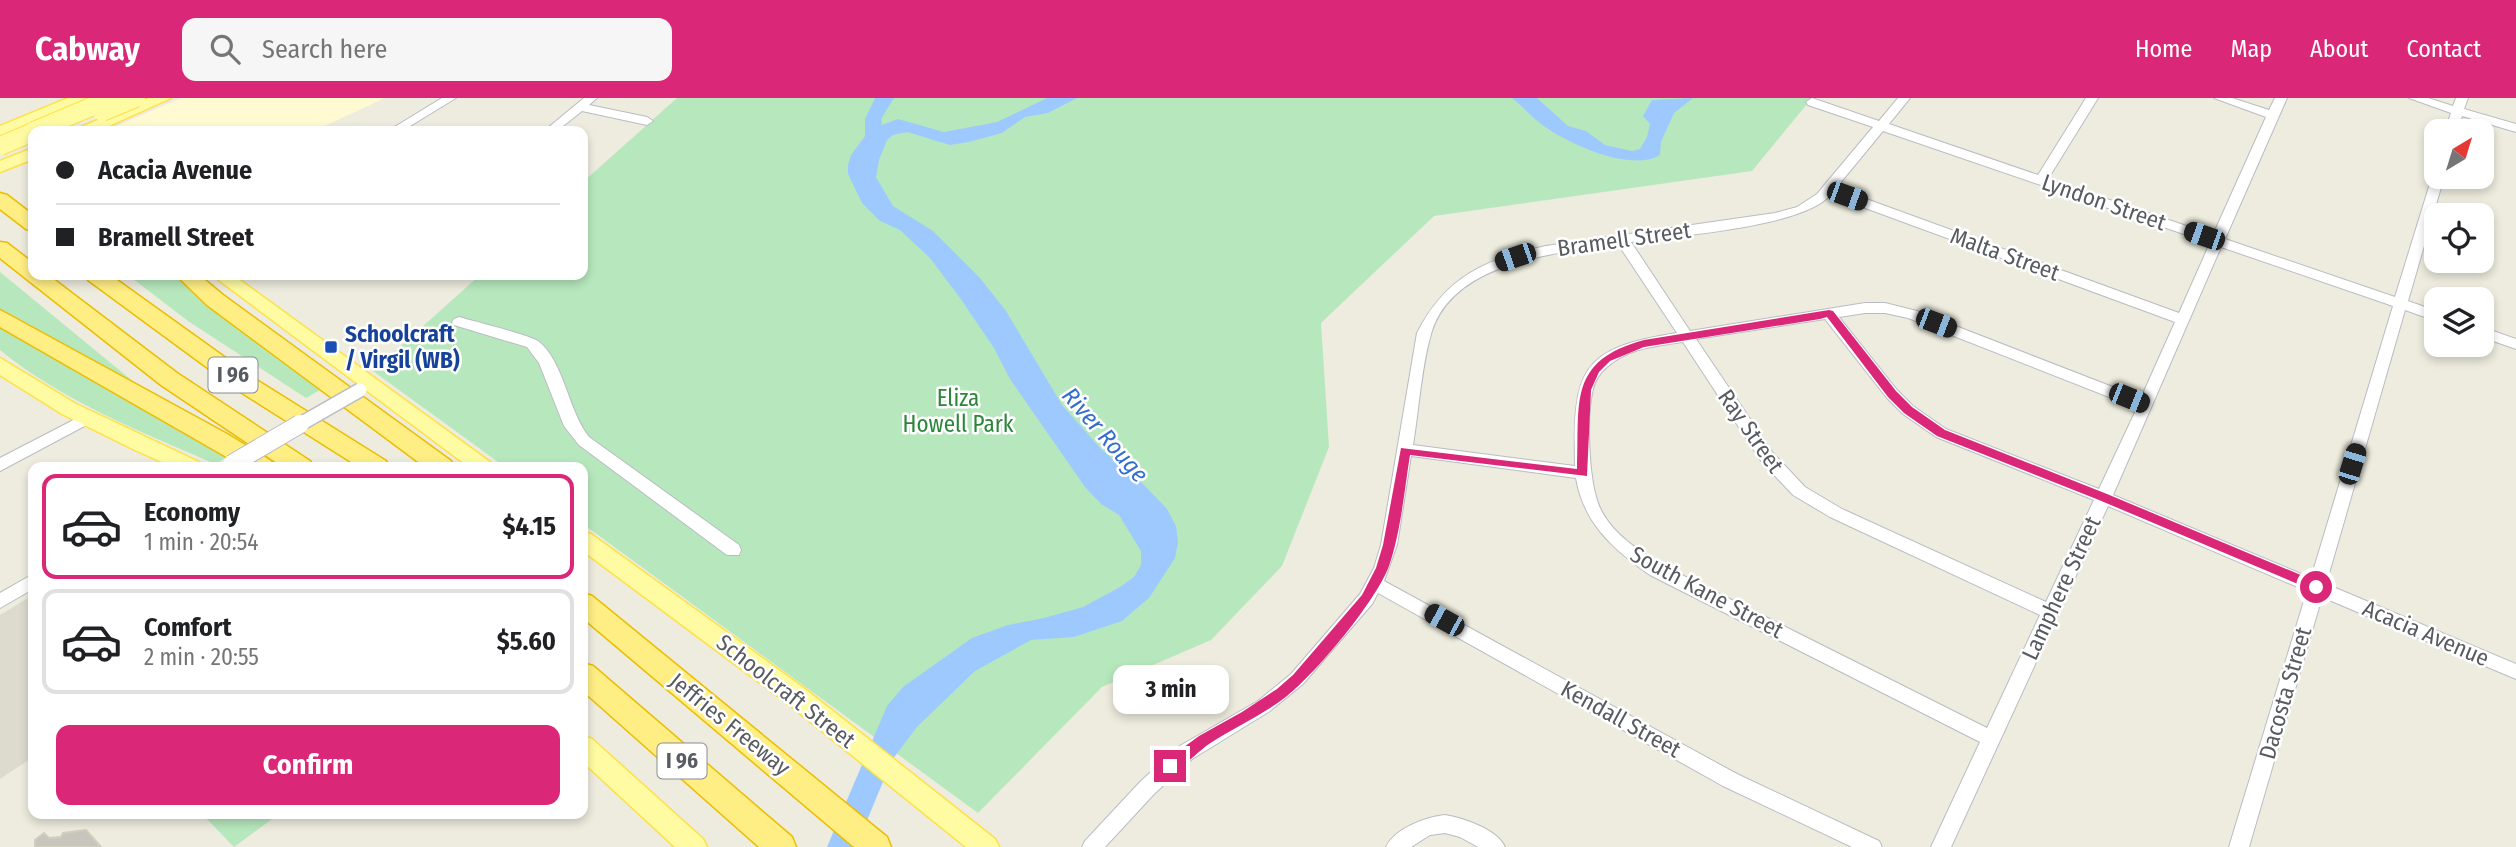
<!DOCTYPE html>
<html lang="en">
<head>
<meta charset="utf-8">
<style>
	:root { --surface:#fff; --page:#f6f6f6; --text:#202124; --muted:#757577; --line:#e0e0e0; --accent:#db2777 }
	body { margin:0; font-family:"Fira Sans Condensed",sans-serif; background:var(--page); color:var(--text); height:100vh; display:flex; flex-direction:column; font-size:26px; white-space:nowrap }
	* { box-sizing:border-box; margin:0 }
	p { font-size:23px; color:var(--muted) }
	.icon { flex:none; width:38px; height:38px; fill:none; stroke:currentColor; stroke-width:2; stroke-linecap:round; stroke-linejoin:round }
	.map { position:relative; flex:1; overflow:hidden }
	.panel { position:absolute; left:28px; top:364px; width:560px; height:357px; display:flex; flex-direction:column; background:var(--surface); border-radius:14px; box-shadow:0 4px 10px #0003 }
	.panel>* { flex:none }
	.top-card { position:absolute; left:28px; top:28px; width:560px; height:154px; border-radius:14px; box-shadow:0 4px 10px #0003; display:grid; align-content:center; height:154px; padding:0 28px; background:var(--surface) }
	.needle { width:46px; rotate:38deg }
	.tools { position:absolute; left:2424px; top:21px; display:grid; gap:14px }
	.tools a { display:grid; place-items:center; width:70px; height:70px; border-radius:14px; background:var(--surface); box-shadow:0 4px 10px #0003; font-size:35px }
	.end { position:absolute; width:32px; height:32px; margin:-16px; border:9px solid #db2777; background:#fff; box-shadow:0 0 0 4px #fff }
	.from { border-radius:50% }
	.bubble { position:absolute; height:49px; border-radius:14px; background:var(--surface); box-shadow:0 4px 10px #0003; font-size:23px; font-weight:700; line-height:49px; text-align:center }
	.car { position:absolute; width:21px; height:42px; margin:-21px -10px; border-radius:9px; box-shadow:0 0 5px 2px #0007; background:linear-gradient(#222 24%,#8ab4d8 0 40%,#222 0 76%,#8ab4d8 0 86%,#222 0) }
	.top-card b { display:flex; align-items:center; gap:24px; height:66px; font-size:26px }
	.top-card b+b { border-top:2px solid var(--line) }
	.top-card i { width:18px; height:18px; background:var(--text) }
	ul { padding:12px 0 0; list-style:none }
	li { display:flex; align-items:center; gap:21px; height:105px; margin:0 14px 10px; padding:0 14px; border:4px solid var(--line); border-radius:14px }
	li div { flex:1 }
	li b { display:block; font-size:26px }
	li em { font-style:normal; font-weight:700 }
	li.selected { border-color:var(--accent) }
	li>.icon { width:63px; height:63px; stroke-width:1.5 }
	.action { display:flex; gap:14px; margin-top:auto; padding:14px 28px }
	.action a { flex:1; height:80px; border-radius:14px; background:var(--accent); color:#fff; font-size:28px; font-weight:700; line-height:80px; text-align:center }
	header { display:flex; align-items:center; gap:42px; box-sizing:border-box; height:98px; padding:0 35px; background:var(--accent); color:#fff }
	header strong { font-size:33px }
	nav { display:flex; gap:38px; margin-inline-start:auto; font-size:24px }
	.search { width:490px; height:63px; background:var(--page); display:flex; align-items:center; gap:18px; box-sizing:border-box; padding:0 24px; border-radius:14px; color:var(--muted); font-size:26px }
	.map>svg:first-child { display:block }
	.commercial { fill:#fffad2 }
	.education { fill:#dcdbcd }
	.green { fill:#b7e8bd }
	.water { fill:#9dc9ff }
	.building { fill:#c8c5bc; stroke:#d2cebc; stroke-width:2 }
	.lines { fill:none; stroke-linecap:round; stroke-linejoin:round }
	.minor-casing { stroke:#babcc3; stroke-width:2 }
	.major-casing { stroke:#ffe146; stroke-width:3 }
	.highway-casing { stroke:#ecbd00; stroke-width:3 }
	.minor { fill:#fff; fill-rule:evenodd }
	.major { fill:#fffba2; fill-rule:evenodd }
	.highway { fill:#ffee84; fill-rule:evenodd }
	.minor-bridge-far1-casing { stroke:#babcc3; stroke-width:16; stroke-linecap:butt }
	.minor-bridge-casing { stroke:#babcc3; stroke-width:20; stroke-linecap:butt }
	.major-bridge-casing { stroke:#ffe146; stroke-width:20; stroke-linecap:butt }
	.minor-bridge-far1 { stroke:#fff; stroke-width:13 }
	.minor-bridge { stroke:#fff; stroke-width:18 }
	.major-bridge { stroke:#fffba2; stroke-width:18 }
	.route { fill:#db2777 }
	.transit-dot { fill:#1a4fb4; stroke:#fff; stroke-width:2.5 }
	.labels { text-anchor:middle; stroke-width:5; stroke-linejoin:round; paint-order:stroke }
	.shield { fill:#fff; stroke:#8a8c91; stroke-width:2 }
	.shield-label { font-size:21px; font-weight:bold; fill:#585b62 }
	.street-label { font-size:23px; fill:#585b62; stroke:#fff }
	.transit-label { font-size:23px; font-weight:bold; fill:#164399; stroke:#fff; text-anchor:start }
	.park-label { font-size:23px; fill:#2b863a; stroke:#fff }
	.water-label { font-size:24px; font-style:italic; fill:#336dce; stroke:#fff }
</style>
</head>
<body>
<header>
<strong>Cabway</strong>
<div class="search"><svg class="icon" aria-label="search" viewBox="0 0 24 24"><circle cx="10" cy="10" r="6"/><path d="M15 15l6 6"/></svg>Search here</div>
<nav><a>Home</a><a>Map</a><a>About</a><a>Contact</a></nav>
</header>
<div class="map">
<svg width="2516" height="749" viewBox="0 0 2516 749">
	<rect width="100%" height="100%" fill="#edecde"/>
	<!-- commercial -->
	<path class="commercial" d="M181,0H385L314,33H105Z"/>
	<!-- education -->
	<path class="education" d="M33,497V659L0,681V517Z"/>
	<!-- green -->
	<g class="green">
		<path d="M677,0H1812L1752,73L1434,118L1321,225L1329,349L1282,468L1211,542L1102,589L978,715L583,426V369H505L373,273L480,177H583V84Z"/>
		<path d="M0,174L135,285L132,287L0,211Z"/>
		<path d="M128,177H173L320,292L306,300L188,223Z"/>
		<path d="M0,229L246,369H235L224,361L215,366C140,333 64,304 0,252Z"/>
		<path d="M202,716H279L234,749Z"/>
	</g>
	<!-- water -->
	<g class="water">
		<path d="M875,0H894L881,21L882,27L898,21L944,34L997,24L1047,0H1077L1048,15L1025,19L1002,35L969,44L950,47L907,34L893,37L887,42L879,62L876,79L893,108L933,133L980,180L1006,213L1062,307L1102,352L1141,384L1167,411L1176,428L1178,444L1175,460L1149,500L1122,523L1074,539L1031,542L975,573L917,629L892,662L856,749H827L887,608L903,589L972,540L1008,527L1044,520L1083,509L1120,489L1134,479L1141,467V453L1119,417L1101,406L1085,389L1010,281L994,250L960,200L930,160L900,132L880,123L862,105L848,76V67L851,57L865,38V21Z"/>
		<path d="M1512,0H1537L1568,28L1586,33L1605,47L1632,53L1640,51L1647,39L1650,26L1643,18L1652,2L1693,0L1674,15L1661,44L1660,57C1631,75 1566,45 1541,26C1531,18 1522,8 1512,0Z"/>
	</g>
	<!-- building -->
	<path class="building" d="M86,732L101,749H35V742L44,735L49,740L61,739L63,735Z"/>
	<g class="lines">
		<defs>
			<g id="minor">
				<path d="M442,0H456L402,33H388Z"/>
				<path d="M584,0H597L589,7L647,19L653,23L647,27L582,13L557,33H544Z"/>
				<path d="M1812,0L1879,23L1898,0H1910L1889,26L2038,77L2086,0H2098L2048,81L2213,137L2266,19L2214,0H2232L2269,12L2275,0H2287L2225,141L2395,199L2432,79L2436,76V79H2444L2408,203L2436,213V223L2405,212L2326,486L2516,566V581L2322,499L2249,749H2229L2307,493L2108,408L1951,749H1931L1980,644L1650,477C1613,451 1584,426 1576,380L1411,358L1397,447L1384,483L1737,676L1879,743L1882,749H1852L1723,688L1378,495L1372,506L1303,586L1270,613L1192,661L1154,696L1105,749H1082L1085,743L1140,684L1178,649L1258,603L1291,576L1360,496L1374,470L1381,447L1417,235C1446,178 1486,161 1546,148L1775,115L1797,109L1817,96L1873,29L1808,7L1806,4ZM1883,33L2210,145L2179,215L1836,90ZM1830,97L2175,224L2141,300L1917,213L1885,205H1865L1690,233L1631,144C1674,138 1804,129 1830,97ZM1618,146L1677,235C1579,250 1573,273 1575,368L1413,347C1419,311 1421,271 1431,236C1452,163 1557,155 1618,146ZM2221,149L2393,208L2311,480L2113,397ZM1865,215H1885L1908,220L2137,310L2099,391L1946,331L1913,308L1897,292L1839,219ZM1825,221L1887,300L1903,316L1936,339L2094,402L2046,504L1842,411L1805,389L1773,355L1696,241ZM1683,244L1761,363L1793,397L1830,419L2040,517L1987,630L1662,467C1640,453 1615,438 1602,414C1588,389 1586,319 1593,291C1595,282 1600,275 1607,269C1628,250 1657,248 1683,244Z"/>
				<path d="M2409,0H2428L2453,8L2456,0H2468L2464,11L2516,26V34L2462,18L2457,33H2445L2451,15Z"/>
				<path d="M459,219C473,223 529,237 538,243C564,263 568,313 589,339L739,447L741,452L739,457H727L579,347L564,328L539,265L527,249L454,227L452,224L454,221Z"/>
				<path d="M2482,229L2516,241V251L2482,239Z"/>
				<path d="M87,315L92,316L95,320L92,324L0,373V360Z"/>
				<path d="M33,476V491L0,510V495Z"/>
				<path d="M1445,717C1463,720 1497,731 1505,749H1478L1460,739L1445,735L1430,737L1411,749H1386C1395,730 1426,719 1445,717Z"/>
			</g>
			<g id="major">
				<path d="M68,0H90L88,3L0,39V28Z"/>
				<path d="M149,0H171L98,33H77L79,30Z"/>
				<path d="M33,50V61L0,74V63Z"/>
				<path d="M212,177H233L490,364L493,369H469Z"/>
				<path d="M0,260L76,306L199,364L202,369H173L135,352L62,316L0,277Z"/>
				<path d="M583,434L591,436L805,591L995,741L999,749H966L787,605L583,453Z"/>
				<path d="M583,638L592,641L703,741L707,749H675L583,664Z"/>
			</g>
			<g id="highway">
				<path d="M0,95L7,97L33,117V133L26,131L0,111Z"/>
				<path d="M0,144L7,145L33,165V177H48L177,275L310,363L313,369H283L161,287L0,160Z"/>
				<path d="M86,177H110L255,281L386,363L389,369H359L239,293L88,182Z"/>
				<path d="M176,177H199L223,197L451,363L454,369H425L207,207Z"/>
				<path d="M0,212L227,336L271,363L274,369H244L0,229Z"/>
				<path d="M583,495L592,498L887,739L891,749H854L583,520Z"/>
				<path d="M583,565L593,568L792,739L796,749H759L583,593Z"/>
			</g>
		</defs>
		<!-- minor casing -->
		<use href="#minor" class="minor-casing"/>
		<!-- major casing -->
		<use href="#major" class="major-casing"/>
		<!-- highway casing -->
		<use href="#highway" class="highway-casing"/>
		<!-- minor -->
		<use href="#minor" class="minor"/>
		<!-- major -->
		<use href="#major" class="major"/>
		<!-- highway -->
		<use href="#highway" class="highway"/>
		<defs>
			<path id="minor-bridge-far1" d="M297,328L360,292"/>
			<path id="minor-bridge" d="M232,366L300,326"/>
			<g id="major-bridge">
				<path d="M102,14L136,0"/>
				<path d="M34,33L112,0"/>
				<path d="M0,48L33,34"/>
			</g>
		</defs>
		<!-- minor-bridge-far1 casing -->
		<use href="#minor-bridge-far1" class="minor-bridge-far1-casing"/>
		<!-- minor-bridge casing -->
		<use href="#minor-bridge" class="minor-bridge-casing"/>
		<!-- major-bridge casing -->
		<use href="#major-bridge" class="major-bridge-casing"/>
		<!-- minor-bridge-far1 -->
		<use href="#minor-bridge-far1" class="minor-bridge-far1"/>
		<!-- minor-bridge -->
		<use href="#minor-bridge" class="minor-bridge"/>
		<!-- major-bridge -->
		<use href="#major-bridge" class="major-bridge"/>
	</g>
	<!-- route -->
	<path class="route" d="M1829,212L1833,213L1896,293L1912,309L1945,332L2107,396L2320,485V492H2312L2099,402L1937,338L1904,315L1888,299L1827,219L1820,221L1644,249L1610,263L1599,274L1591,292L1587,378L1410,357C1404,394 1401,433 1389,468C1376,503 1317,574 1287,598C1263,617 1235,629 1209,646C1198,653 1179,676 1165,672V663L1199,638L1242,614L1277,591L1293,577L1362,497L1376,470L1383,447L1401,350L1577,371C1580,304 1567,263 1644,242Z"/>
	<!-- markers -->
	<rect class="transit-dot" x="324" y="242" width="14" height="14" rx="3.5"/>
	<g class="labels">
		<!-- shield labels -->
		<g class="shield">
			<rect x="208.5" y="259.5" width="49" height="35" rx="5"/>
			<rect x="657.5" y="645.5" width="49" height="35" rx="5"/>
		</g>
		<g class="shield-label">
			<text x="233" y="284">I 96</text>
			<text x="682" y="670">I 96</text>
		</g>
		<!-- street labels -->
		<g class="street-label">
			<text transform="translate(2104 104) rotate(19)" y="8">Lyndon Street</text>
			<text transform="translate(1624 141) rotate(-8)" y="8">Bramell Street</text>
			<text transform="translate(2005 156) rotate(20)" y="8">Malta Street</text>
			<text transform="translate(1751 333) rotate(55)" y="8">Ray Street</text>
			<text transform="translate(2061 490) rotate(-65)" y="8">Lamphere Street</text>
			<text transform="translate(1707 494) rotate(28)" y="8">South Kane Street</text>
			<text transform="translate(2426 535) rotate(23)" y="8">Acacia Avenue</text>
			<text transform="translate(786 593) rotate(38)" y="8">Schoolcraft Street</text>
			<text transform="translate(2285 595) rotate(-74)" y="8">Dacosta Street</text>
			<text transform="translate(1621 621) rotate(29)" y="8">Kendall Street</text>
			<text transform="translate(730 626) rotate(39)" y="8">Jeffries Freeway</text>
		</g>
		<!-- transit labels -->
		<g class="transit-label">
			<text x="345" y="244">Schoolcraft<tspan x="345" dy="26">/ Virgil (WB)</tspan></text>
		</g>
		<!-- park labels -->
		<g class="park-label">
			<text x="958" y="308">Eliza<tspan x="958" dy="26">Howell Park</tspan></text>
		</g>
		<!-- water labels -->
		<g class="water-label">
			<text transform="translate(1105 337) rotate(49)" y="8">River Rouge</text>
		</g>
	</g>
</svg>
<div class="tools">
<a><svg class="needle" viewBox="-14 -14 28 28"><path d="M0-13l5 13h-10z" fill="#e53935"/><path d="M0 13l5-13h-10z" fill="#757577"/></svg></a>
<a><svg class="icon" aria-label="locate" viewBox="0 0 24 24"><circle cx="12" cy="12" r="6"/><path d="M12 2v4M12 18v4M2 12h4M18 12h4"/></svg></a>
<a><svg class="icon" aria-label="layers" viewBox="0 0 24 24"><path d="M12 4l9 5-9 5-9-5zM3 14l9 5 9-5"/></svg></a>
</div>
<i class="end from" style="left:2316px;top:489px"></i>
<i class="end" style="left:1170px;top:668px"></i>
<div class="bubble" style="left:1113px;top:567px;width:116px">3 min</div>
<i class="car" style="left:1847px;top:98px;rotate:110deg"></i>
<i class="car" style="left:2204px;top:138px;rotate:289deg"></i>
<i class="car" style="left:1515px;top:159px;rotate:251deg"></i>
<i class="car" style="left:1936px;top:225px;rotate:111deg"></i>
<i class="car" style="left:2129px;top:300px;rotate:112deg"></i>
<i class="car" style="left:2352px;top:366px;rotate:17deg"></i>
<i class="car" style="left:1444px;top:522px;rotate:299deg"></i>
<div class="top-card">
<b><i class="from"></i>Acacia Avenue</b>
<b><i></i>Bramell Street</b>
</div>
<section class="panel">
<ul>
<li class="selected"><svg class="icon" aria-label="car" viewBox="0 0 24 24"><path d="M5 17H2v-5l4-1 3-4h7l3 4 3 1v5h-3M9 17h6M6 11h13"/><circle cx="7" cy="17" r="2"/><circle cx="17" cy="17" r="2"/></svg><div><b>Economy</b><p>1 min · 20:54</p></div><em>$4.15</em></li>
<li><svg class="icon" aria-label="car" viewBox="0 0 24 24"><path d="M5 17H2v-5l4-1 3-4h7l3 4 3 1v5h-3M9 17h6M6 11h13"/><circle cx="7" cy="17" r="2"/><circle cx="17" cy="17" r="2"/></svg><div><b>Comfort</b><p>2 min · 20:55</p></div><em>$5.60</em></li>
</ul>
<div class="action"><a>Confirm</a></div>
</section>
</div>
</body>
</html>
